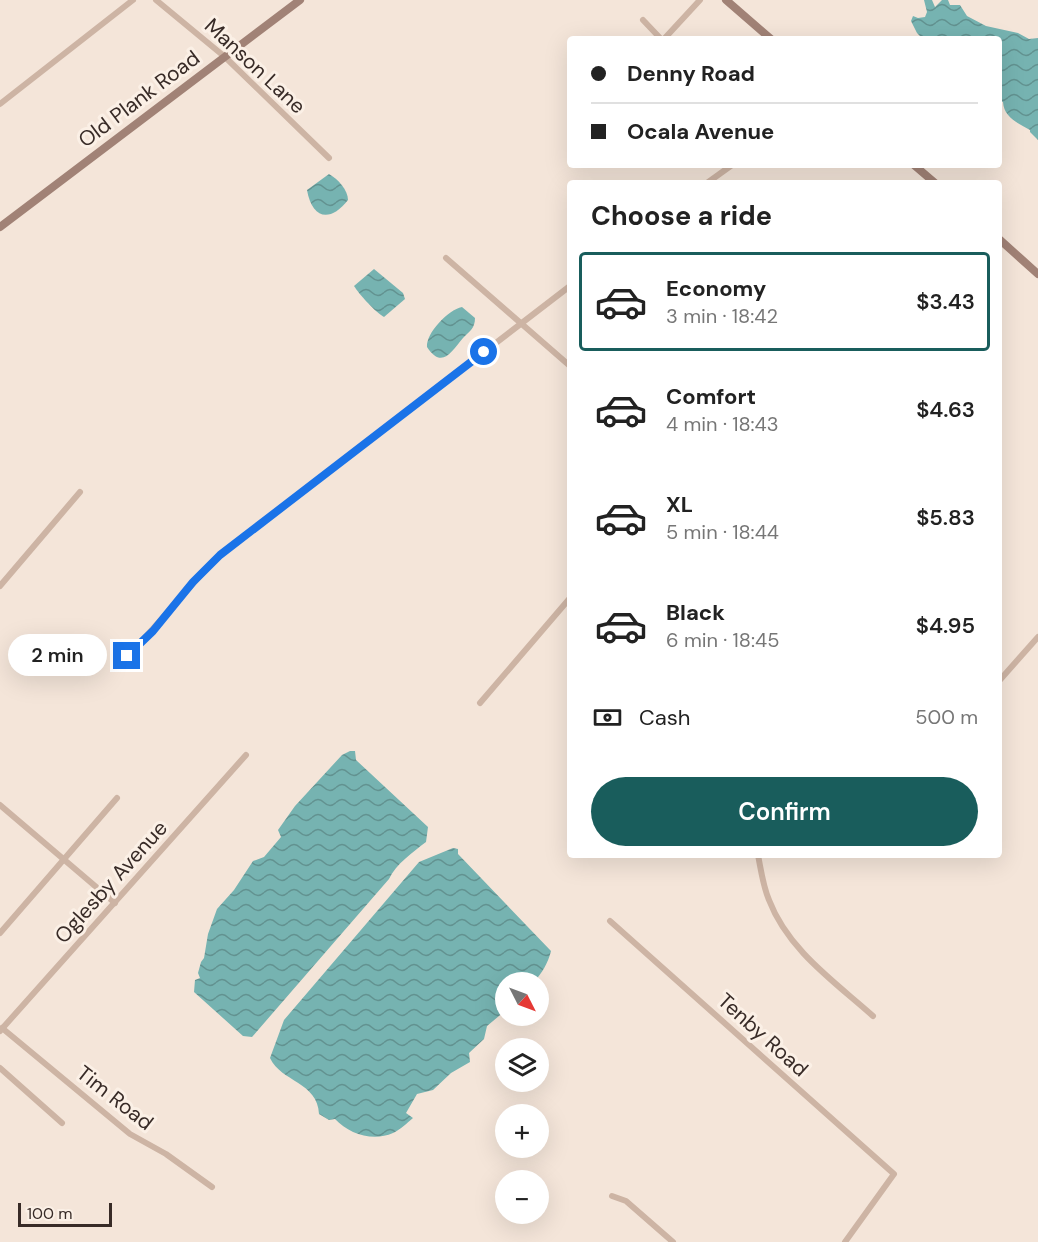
<!DOCTYPE html>
<html lang="en">
<head>
<meta charset="utf-8">
<style>
	:root { --surface:#fff; --page:#f6f6f6; --text:#222; --muted:#767676; --line:#e0e0e0; --accent:#195d5c }
	body { margin:0; font-family:"DM Sans",sans-serif; background:var(--page); color:var(--text); height:100vh; display:flex; flex-direction:column; font-size:22px; white-space:nowrap }
	* { box-sizing:border-box; margin:0 }
	p { font-size:20px; color:var(--muted) }
	.icon { flex:none; width:33px; height:33px; fill:none; stroke:currentColor; stroke-width:2; stroke-linecap:round; stroke-linejoin:round }
	.map { position:relative; flex:1; overflow:hidden }
	.side { position:absolute; left:567px; top:180px; width:435px; height:678px; display:flex; flex-direction:column; background:var(--surface); border-radius:6px; box-shadow:0 6px 24px #0002 }
	.side>* { flex:none }
	.top-card { position:absolute; left:567px; top:36px; width:435px; height:132px; border-radius:6px; box-shadow:0 6px 24px #0002; display:grid; align-content:center; height:132px; padding:0 24px; background:var(--surface) }
	.needle { width:39px; rotate:132deg }
	.fabs { position:absolute; left:495px; top:972px; display:grid; gap:12px }
	.fabs a { display:grid; place-items:center; width:54px; height:54px; border-radius:50%; background:var(--surface); box-shadow:0 6px 24px #0002; font-size:30px }
	.scale { position:absolute; left:18px; bottom:15px; width:94px; box-sizing:border-box; padding-left:6px; border:3px solid #382b27; border-top:0; font-size:16px; line-height:21px; white-space:nowrap; color:#382b27; -webkit-text-stroke:4px #fbf0e6; paint-order:stroke }
	.end { position:absolute; width:27px; height:27px; margin:-14px; border:8px solid #1a73e8; background:#fff; box-shadow:0 0 0 3px #fff }
	.from { border-radius:50% }
	.bubble { position:absolute; height:42px; border-radius:21px; background:var(--surface); box-shadow:0 6px 24px #0002; font-size:20px; font-weight:600; line-height:42px; text-align:center }
	.top-card b { display:flex; align-items:center; gap:21px; height:57px; font-size:22px }
	.top-card b+b { border-top:2px solid var(--line) }
	.top-card i { width:15px; height:15px; background:var(--text) }
	ul { padding:0; list-style:none }
	li { display:flex; align-items:center; gap:18px; height:99px; margin:0 12px 9px; padding:0 12px; border:3px solid transparent; border-radius:6px }
	li div { flex:1 }
	li b { display:block; font-size:22px }
	li em { font-style:normal; font-weight:600 }
	li.current { border-color:var(--accent) }
	li>.icon { width:54px; height:54px; stroke-width:1.5 }
	h2 { padding:0 24px; font-size:27px; line-height:72px }
	.pay { display:flex; align-items:center; gap:15px; height:66px; padding:0 24px; font-size:22px }
	.pay p { margin-inline-start:auto }
	.button { display:flex; gap:12px; margin-top:auto; padding:12px 24px }
	.button a { flex:1; height:69px; border-radius:36px; background:var(--accent); color:#fff; font-size:24px; font-weight:600; line-height:69px; text-align:center }
	.map>svg:first-child { display:block }
	.water { fill:url(#water-waves) }
	.lines { fill:none; stroke-linecap:round; stroke-linejoin:round }
	.street { stroke:#cdb4a4; stroke-width:6 }
	.secondary { stroke:#a18276; stroke-width:8 }
	.route { stroke:#1a73e8; stroke-width:8 }
	.labels { text-anchor:middle; stroke-width:6; stroke-linejoin:round; paint-order:stroke }
	.street-label { font-size:21px; fill:#382b27; stroke:#fbf0e6 }
</style>
</head>
<body>
<div class="map">
<svg width="1038" height="1242" viewBox="0 0 1038 1242">
	<defs>
		<pattern id="water-waves" width="16" height="10" patternUnits="userSpaceOnUse" patternTransform="scale(1.5)"><rect width="16" height="10" fill="#76b3b1"/><path d="M0 5q4-4 8 0t8 0" fill="none" stroke="#629290"/></pattern>
	</defs>
	<rect width="100%" height="100%" fill="#f4e5d9"/>
	<!-- water -->
	<g class="water">
		<path d="M924,0H932L935,7L942,0H948L950,5H960L967,16L986,26L1018,33L1029,39L1038,38V140L1030,132V130C1017,123 1004,117 1003,102L999,100V39H923L917,33L911,21L913,16L918,18L925,17L927,12Z"/>
		<path d="M329,174C338,179 348,190 348,200C330,223 312,219 307,190Z"/>
		<path d="M374,269L403,293L405,299L384,317C376,313 359,294 354,286Z"/>
		<path d="M462,307L475,318C475,328 470,331 463,338C452,351 442,370 427,347C426,333 448,310 462,307Z"/>
		<path d="M350,751H355L356,760L428,827L426,842C413,852 396,864 389,879L252,1037L243,1036L194,992L195,980L200,978L198,973L201,962L204,958L208,934L217,909L234,890L253,861L264,857L281,837L278,830L295,806L342,755Z"/>
		<path d="M453,848L458,849V854L551,951C548,963 542,973 534,982L531,980L527,982H506L505,1004L504,1006L505,1011L487,1026L484,1039L469,1053L470,1062L451,1073L433,1090L417,1094L406,1113L413,1118C407,1123 400,1130 393,1133C373,1142 349,1134 335,1119L329,1120L319,1114C318,1082 281,1082 270,1058L284,1020L419,862Z"/>
	</g>
	<g class="lines">
		<!-- street -->
		<g class="street">
			<path d="M156,0L225,57L329,158"/>
			<path d="M643,20L661,39"/>
			<path d="M664,39L700,0"/>
			<path d="M0,104L133,0"/>
			<path d="M707,183L732,165"/>
			<path d="M446,258L570,366"/>
			<path d="M0,586L80,492"/>
			<path d="M127,656C160,624 187,587 220,555L570,286"/>
			<path d="M999,681L1038,637"/>
			<path d="M480,703L570,598"/>
			<path d="M0,805L115,903"/>
			<path d="M758,855C761,870 763,886 769,900C788,950 835,982 873,1016"/>
			<path d="M610,921L894,1174L845,1242"/>
			<path d="M0,933L117,798"/>
			<path d="M2,1028L130,1134L166,1154L212,1187"/>
			<path d="M0,1031L246,755"/>
			<path d="M0,1068L62,1123"/>
			<path d="M612,1196L626,1201L673,1242"/>
		</g>
		<!-- secondary -->
		<g class="secondary">
			<path d="M726,0L771,39"/>
			<path d="M914,165L935,183"/>
			<path d="M0,227L300,0"/>
			<path d="M999,239L1038,274"/>
		</g>
	</g>
	<g class="lines">
		<!-- route -->
		<path class="route" d="M127,656L153,631L193,582L220,555L484,352"/>
	</g>
	<g class="labels">
		<!-- street labels -->
		<g class="street-label">
			<text transform="translate(255 66) rotate(43)" y="7">Manson Lane</text>
			<text transform="translate(139 99) rotate(-37)" y="7">Old Plank Road</text>
			<text transform="translate(111 882) rotate(-48)" y="7">Oglesby Avenue</text>
			<text transform="translate(763 1035) rotate(42)" y="7">Tenby Road</text>
			<text transform="translate(115 1098) rotate(38)" y="7">Tim Road</text>
		</g>
	</g>
</svg>
<div class="fabs">
<a><svg class="needle" viewBox="-14 -14 28 28"><path d="M0-13l5 13h-10z" fill="#e53935"/><path d="M0 13l5-13h-10z" fill="#767676"/></svg></a>
<a><svg class="icon" aria-label="layers" viewBox="0 0 24 24"><path d="M12 4l9 5-9 5-9-5zM3 14l9 5 9-5"/></svg></a>
<a>+</a>
<a>−</a>
</div>
<div class="scale">100 m</div>
<i class="end from" style="left:484px;top:352px"></i>
<i class="end" style="left:127px;top:656px"></i>
<div class="bubble" style="left:8px;top:634px;width:99px">2 min</div>
<div class="top-card">
<b><i class="from"></i>Denny Road</b>
<b><i></i>Ocala Avenue</b>
</div>
<section class="side">
<h2>Choose a ride</h2>
<ul>
<li class="current"><svg class="icon" aria-label="car" viewBox="0 0 24 24"><path d="M5 17H2v-5l4-1 3-4h7l3 4 3 1v5h-3M9 17h6M6 11h13"/><circle cx="7" cy="17" r="2"/><circle cx="17" cy="17" r="2"/></svg><div><b>Economy</b><p>3 min · 18:42</p></div><em>$3.43</em></li>
<li><svg class="icon" aria-label="car" viewBox="0 0 24 24"><path d="M5 17H2v-5l4-1 3-4h7l3 4 3 1v5h-3M9 17h6M6 11h13"/><circle cx="7" cy="17" r="2"/><circle cx="17" cy="17" r="2"/></svg><div><b>Comfort</b><p>4 min · 18:43</p></div><em>$4.63</em></li>
<li><svg class="icon" aria-label="car" viewBox="0 0 24 24"><path d="M5 17H2v-5l4-1 3-4h7l3 4 3 1v5h-3M9 17h6M6 11h13"/><circle cx="7" cy="17" r="2"/><circle cx="17" cy="17" r="2"/></svg><div><b>XL</b><p>5 min · 18:44</p></div><em>$5.83</em></li>
<li><svg class="icon" aria-label="car" viewBox="0 0 24 24"><path d="M5 17H2v-5l4-1 3-4h7l3 4 3 1v5h-3M9 17h6M6 11h13"/><circle cx="7" cy="17" r="2"/><circle cx="17" cy="17" r="2"/></svg><div><b>Black</b><p>6 min · 18:45</p></div><em>$4.95</em></li>
</ul>
<div class="pay"><svg class="icon" aria-label="cash" viewBox="0 0 24 24"><path d="M3 7h18v10H3z"/><circle cx="12" cy="12" r="2"/></svg>Cash<p>500 m</p></div>
<div class="button"><a>Confirm</a></div>
</section>
</div>
</body>
</html>
